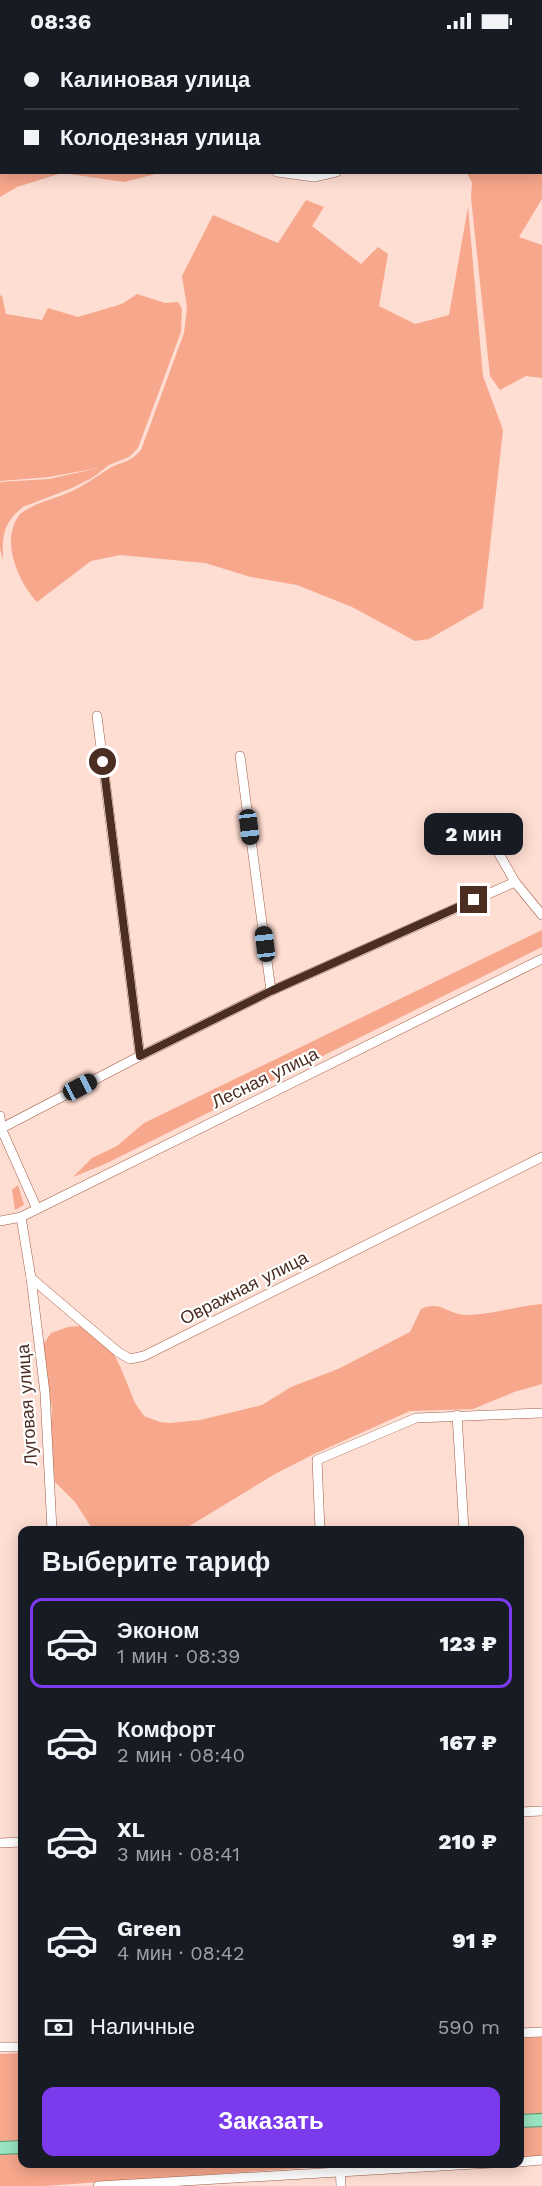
<!DOCTYPE html>
<html lang="ru">
<head>
<meta charset="utf-8">
<style>
	:root { --surface:#171b24; --page:#242831; --text:#f1f3f6; --muted:#9ea1a6; --line:#363941; --accent:#7c3aed }
	body { margin:0; font-family:"Work Sans",sans-serif; background:var(--page); color:var(--text); height:100vh; display:flex; flex-direction:column; font-size:22px; white-space:nowrap }
	* { box-sizing:border-box; margin:0 }
	p { font-size:20px; color:var(--muted) }
	.icon { flex:none; width:33px; height:33px; fill:none; stroke:currentColor; stroke-width:2; stroke-linecap:round; stroke-linejoin:round }
	.map { position:relative; flex:1; overflow:hidden }
	.side { position:absolute; left:18px; top:1484px; width:506px; height:642px; display:flex; flex-direction:column; background:var(--surface); border-radius:12px; box-shadow:0 3px 15px #0003 }
	.side>* { flex:none }
	.top-card { position:absolute; left:0px; top:0px; width:543px; height:132px; box-shadow:0 3px 15px #0003; display:grid; align-content:center; height:132px; padding:0 24px; background:var(--surface) }
	.end { position:absolute; width:27px; height:27px; margin:-14px; border:8px solid #4c2d22; background:#fff; box-shadow:0 0 0 3px #fff }
	.from { border-radius:50% }
	.bubble { position:absolute; height:42px; border-radius:12px; background:var(--surface); box-shadow:0 3px 15px #0003; font-size:20px; font-weight:800; line-height:42px; text-align:center }
	.car { position:absolute; width:18px; height:36px; margin:-18px -9px; border-radius:8px; box-shadow:0 0 4px 2px #0007; background:linear-gradient(#222 24%,#8ab4d8 0 40%,#222 0 76%,#8ab4d8 0 86%,#222 0) }
	.top-card b { display:flex; align-items:center; gap:21px; height:57px; font-size:22px }
	.top-card b+b { border-top:2px solid var(--line) }
	.top-card i { width:15px; height:15px; background:var(--text) }
	ul { padding:0; list-style:none }
	li { display:flex; align-items:center; gap:18px; height:90px; margin:0 12px 9px; padding:0 12px; border:3px solid transparent; border-radius:12px }
	li div { flex:1 }
	li b { display:block; font-size:22px }
	li em { font-style:normal; font-weight:800 }
	li.selected { border-color:var(--accent) }
	li>.icon { width:54px; height:54px; stroke-width:1.5 }
	h2 { padding:0 24px; font-size:27px; line-height:72px }
	.pay { display:flex; align-items:center; gap:15px; height:66px; padding:0 24px; font-size:22px }
	.pay p { margin-inline-start:auto }
	.primary-button { display:flex; gap:12px; margin-top:auto; padding:12px 24px }
	.primary-button a { flex:1; height:69px; border-radius:12px; background:var(--accent); color:#fff; font-size:24px; font-weight:800; line-height:69px; text-align:center }
	.status { display:flex; justify-content:space-between; align-items:center; height:42px; padding:0 30px; background:var(--surface); direction:ltr }
	.status svg { height:16px; fill:currentColor }
	.map>svg:first-child { display:block }
	.green { fill:#f7a78c }
	.lines { fill:none; stroke-linecap:round; stroke-linejoin:round }
	.minor-casing { stroke:#a45d45; stroke-width:10 }
	.major-casing { stroke:#52986d; stroke-width:14 }
	.minor { stroke:#fff; stroke-width:9 }
	.major { stroke:#99e4c0; stroke-width:12 }
	.route { stroke:#4c2d22; stroke-width:8 }
	.labels { text-anchor:middle; stroke-width:4.5; stroke-linejoin:round; paint-order:stroke }
	.street-label { font-size:18px; fill:#4c2d22; stroke:#fff }
</style>
</head>
<body>
<div class="status"><b>08:36</b><svg viewBox="0 0 49 12"><path d="M0 12V9h3v3zM5 12V6h3v6zM10 12V3h3v9zM15 12V0h3v12zM26 1h20v11H26zM47 4h2v5h-2z"/></svg></div>
<div class="map">
<svg width="542" height="2144" viewBox="0 0 542 2144">
	<rect width="100%" height="100%" fill="#feddd2"/>
	<!-- green -->
	<g class="green">
		<path d="M0,0H366L369,1L2,2V130L62,131L17,145L0,155Z"/>
		<path d="M387,0H508L390,2Z"/>
		<path d="M542,121V157L519,195L542,203V336L526,334L500,348L490,334L471,156L472,141L467,131L542,130Z"/>
		<path d="M62,131L160,130V131L124,140Z"/>
		<path d="M306,158L324,165L312,184L361,222L378,205L388,212L379,264L415,282L449,273L468,165L483,334L503,388L483,566L429,597L415,599L352,565L297,543L251,535L205,521L120,513L91,519L37,560C17,538 0,497 20,472C34,461 54,457 70,450C85,443 97,434 110,426C124,419 129,421 141,408L184,291L187,266L182,234L213,173L278,201Z"/>
		<path d="M137,252L165,261L178,260L182,267L181,290L138,406L129,415L109,423L92,436L72,446L23,465C3,481 2,494 3,519L0,506V440L49,437L103,425L49,435L0,439V253L2,254L6,272L42,278L48,266L78,275L122,262Z"/>
		<path d="M542,888V905L105,1122L73,1135L92,1116L117,1104L144,1081Z"/>
		<path d="M18,1143L24,1163L15,1168L12,1148Z"/>
		<path d="M542,1262V1342L514,1350L473,1367L410,1369L314,1412L275,1432L183,1488H93L75,1460L55,1440L50,1399L52,1365L44,1328V1301L51,1291L68,1285L80,1284L91,1290L113,1311L120,1324L135,1361L144,1374L160,1380L170,1381L200,1378L262,1363L291,1345L338,1327L410,1290L421,1267C441,1258 446,1272 466,1273C491,1273 517,1264 542,1262Z"/>
		<path d="M542,1995V2074L519,2075V1996Z"/>
		<path d="M22,2011V2098L0,2099V2012Z"/>
		<path d="M542,2083V2116L519,2117V2084Z"/>
		<path d="M22,2111V2121H334V2124L43,2144H0V2112Z"/>
		<path d="M343,2121H439L349,2125Z"/>
	</g>
	<g class="lines">
		<defs>
			<g id="minor">
				<path d="M373,0L375,2"/>
				<path d="M542,113V114"/>
				<path d="M277,130L314,135L336,130"/>
				<path d="M97,674L140,1014"/>
				<path d="M240,714L271,949"/>
				<path d="M484,785L515,840L542,873"/>
				<path d="M0,1074L1,1086L37,1167"/>
				<path d="M0,1087L140,1014L271,949L515,840"/>
				<path d="M21,1175L31,1236L118,1310L130,1317L144,1314L542,1115"/>
				<path d="M0,1179L21,1175L542,917"/>
				<path d="M31,1236L45,1351L52,1488"/>
				<path d="M457,1373L464,1488"/>
				<path d="M320,1488L317,1418L416,1376L542,1371"/>
				<path d="M519,1770L542,1769"/>
				<path d="M0,1801L22,1800"/>
				<path d="M519,1991L542,1990"/>
				<path d="M0,2005H22"/>
				<path d="M519,2120L542,2118"/>
				<path d="M340,2121L341,2144"/>
				<path d="M98,2144L492,2121"/>
			</g>
			<g id="major">
				<path d="M519,2079L542,2078"/>
				<path d="M0,2106L22,2105"/>
			</g>
		</defs>
		<!-- minor casing -->
		<use href="#minor" class="minor-casing"/>
		<!-- major casing -->
		<use href="#major" class="major-casing"/>
		<!-- minor -->
		<use href="#minor" class="minor"/>
		<!-- major -->
		<use href="#major" class="major"/>
	</g>
	<g class="lines">
		<!-- route -->
		<path class="route" d="M103,720L140,1014L271,949L474,858"/>
	</g>
	<g class="labels">
		<!-- street labels -->
		<g class="street-label">
			<text transform="translate(265 1036) rotate(-26)" y="6">Лесная улица</text>
			<text transform="translate(244 1246) rotate(-27)" y="6">Овражная улица</text>
			<text transform="translate(27 1363) rotate(-94)" y="6">Луговая улица</text>
		</g>
	</g>
</svg>
<i class="end from" style="left:103px;top:720px"></i>
<i class="end" style="left:474px;top:858px"></i>
<div class="bubble" style="left:424px;top:771px;width:99px">2 мин</div>
<i class="car" style="left:249px;top:785px;rotate:173deg"></i>
<i class="car" style="left:265px;top:902px;rotate:353deg"></i>
<i class="car" style="left:80px;top:1045px;rotate:62deg"></i>
<div class="top-card">
<b><i class="from"></i>Калиновая улица</b>
<b><i></i>Колодезная улица</b>
</div>
<section class="side">
<h2>Выберите тариф</h2>
<ul>
<li class="selected"><svg class="icon" aria-label="car" viewBox="0 0 24 24"><path d="M5 17H2v-5l4-1 3-4h7l3 4 3 1v5h-3M9 17h6M6 11h13"/><circle cx="7" cy="17" r="2"/><circle cx="17" cy="17" r="2"/></svg><div><b>Эконом</b><p>1 мин · 08:39</p></div><em>123 ₽</em></li>
<li><svg class="icon" aria-label="car" viewBox="0 0 24 24"><path d="M5 17H2v-5l4-1 3-4h7l3 4 3 1v5h-3M9 17h6M6 11h13"/><circle cx="7" cy="17" r="2"/><circle cx="17" cy="17" r="2"/></svg><div><b>Комфорт</b><p>2 мин · 08:40</p></div><em>167 ₽</em></li>
<li><svg class="icon" aria-label="car" viewBox="0 0 24 24"><path d="M5 17H2v-5l4-1 3-4h7l3 4 3 1v5h-3M9 17h6M6 11h13"/><circle cx="7" cy="17" r="2"/><circle cx="17" cy="17" r="2"/></svg><div><b>XL</b><p>3 мин · 08:41</p></div><em>210 ₽</em></li>
<li><svg class="icon" aria-label="car" viewBox="0 0 24 24"><path d="M5 17H2v-5l4-1 3-4h7l3 4 3 1v5h-3M9 17h6M6 11h13"/><circle cx="7" cy="17" r="2"/><circle cx="17" cy="17" r="2"/></svg><div><b>Green</b><p>4 мин · 08:42</p></div><em>91 ₽</em></li>
</ul>
<div class="pay"><svg class="icon" aria-label="cash" viewBox="0 0 24 24"><path d="M3 7h18v10H3z"/><circle cx="12" cy="12" r="2"/></svg>Наличные<p>590 m</p></div>
<div class="primary-button"><a>Заказать</a></div>
</section>
</div>
</body>
</html>
